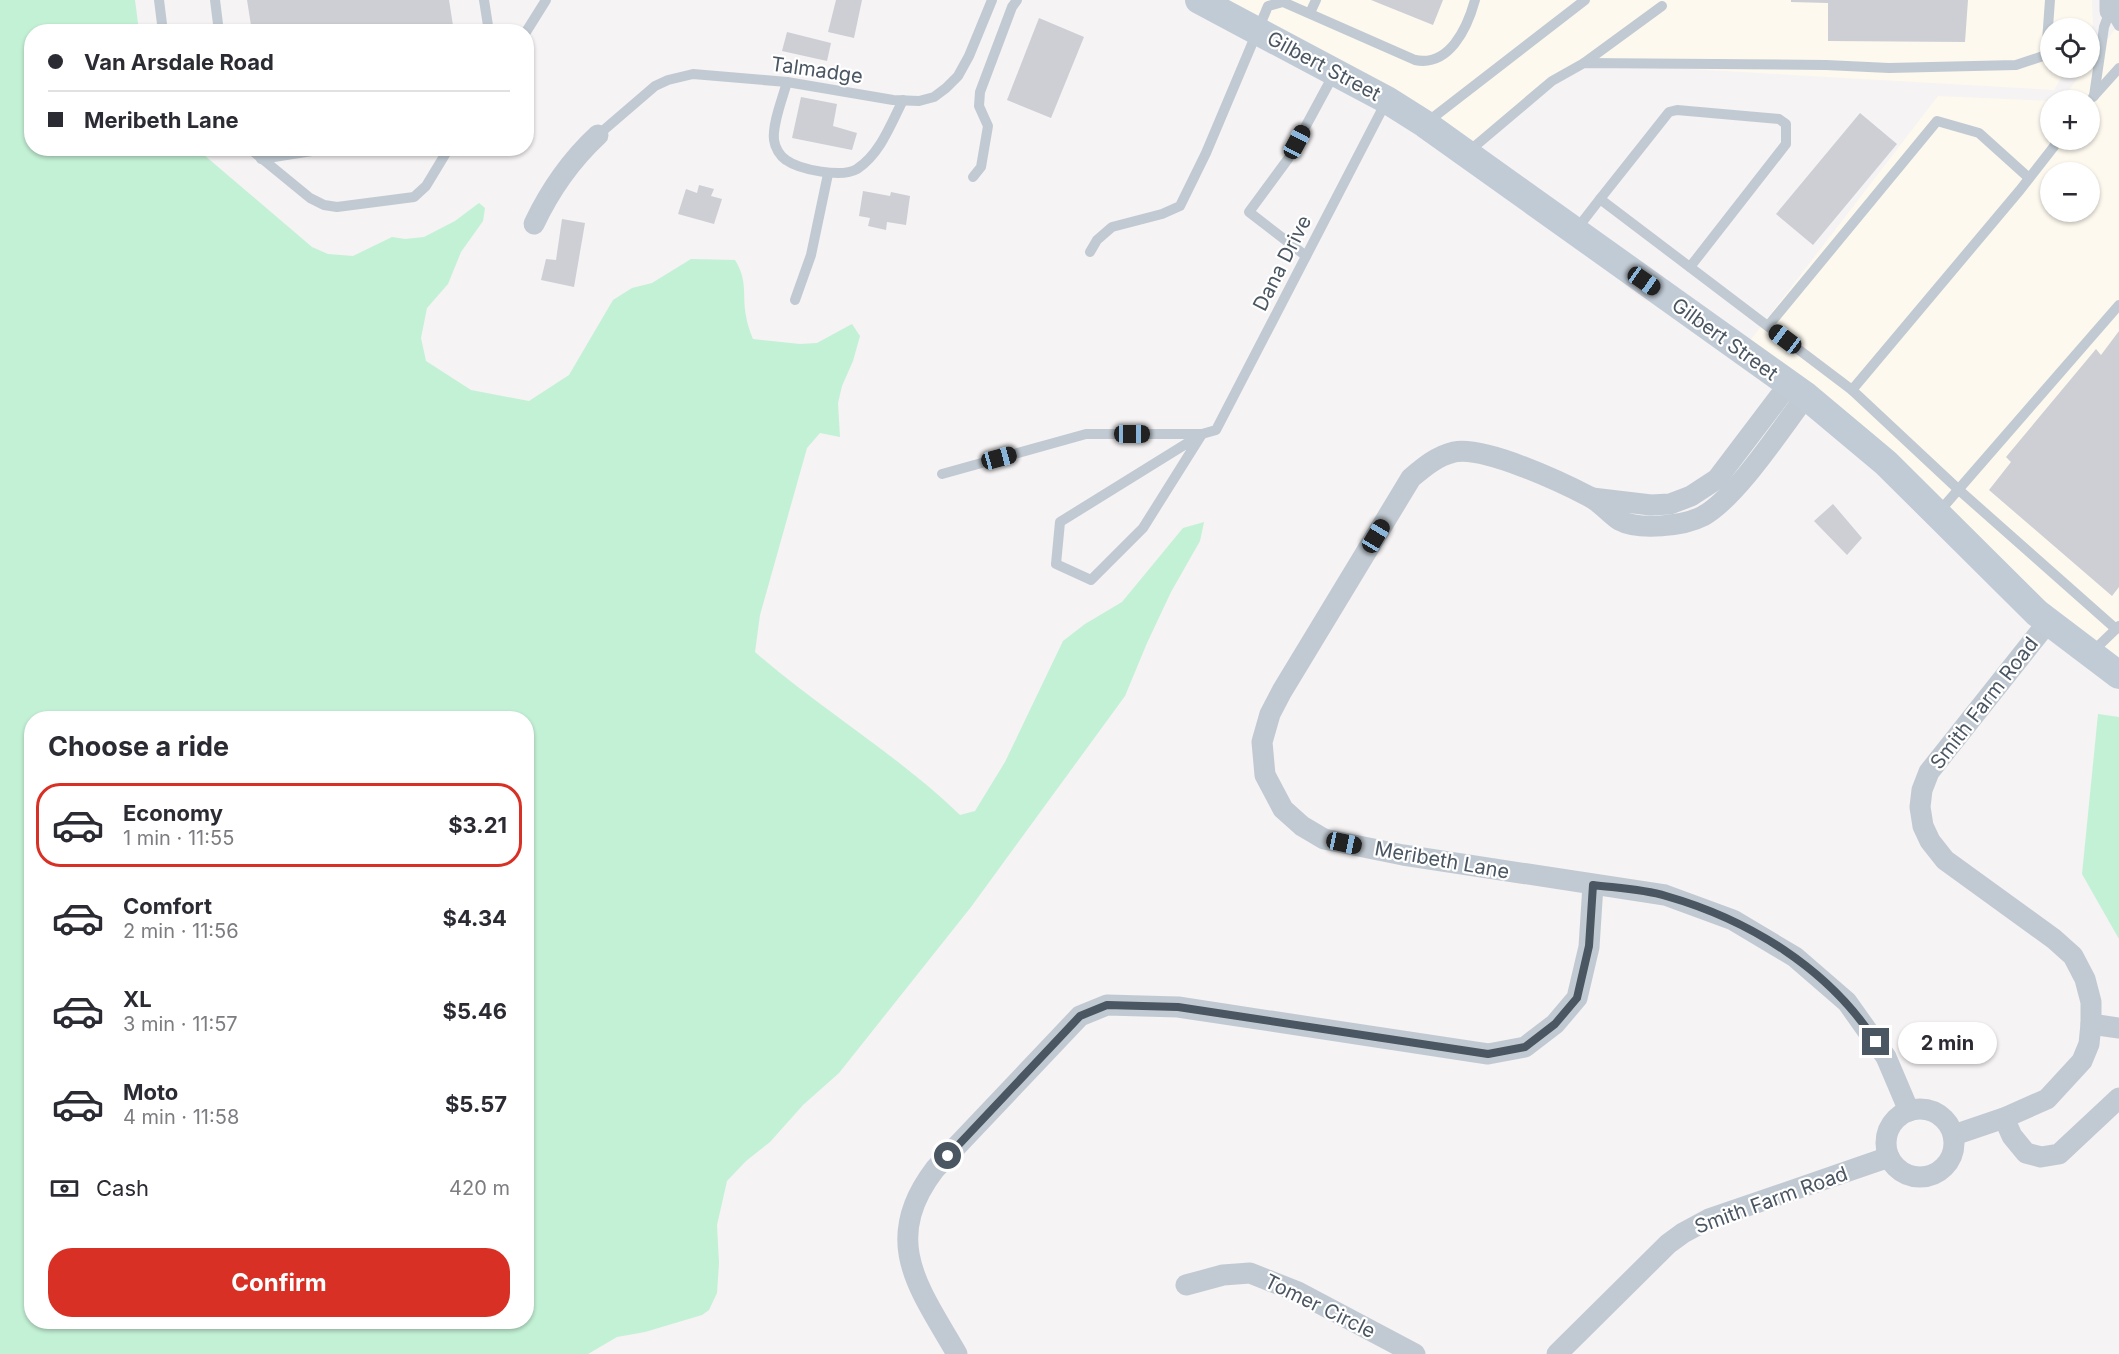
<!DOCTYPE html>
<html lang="en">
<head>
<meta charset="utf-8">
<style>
	:root { --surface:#fff; --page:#f7f7f7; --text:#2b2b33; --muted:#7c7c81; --line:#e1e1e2; --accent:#d93025 }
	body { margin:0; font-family:Inter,sans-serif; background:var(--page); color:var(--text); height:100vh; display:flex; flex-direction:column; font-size:22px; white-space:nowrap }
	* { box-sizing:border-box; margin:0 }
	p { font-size:20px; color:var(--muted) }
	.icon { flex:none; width:33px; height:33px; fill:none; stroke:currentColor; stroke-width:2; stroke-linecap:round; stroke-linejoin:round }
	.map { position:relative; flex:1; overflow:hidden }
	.drawer { position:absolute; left:24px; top:711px; width:510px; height:618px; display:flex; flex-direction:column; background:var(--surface); border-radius:24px; box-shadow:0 2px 4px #0004 }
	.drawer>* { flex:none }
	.guide { position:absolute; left:24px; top:24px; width:510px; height:132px; border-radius:24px; box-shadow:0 2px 4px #0004; display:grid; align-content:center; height:132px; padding:0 24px; background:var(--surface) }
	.controls { position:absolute; left:2040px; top:18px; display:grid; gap:12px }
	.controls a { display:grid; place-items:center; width:60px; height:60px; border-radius:50%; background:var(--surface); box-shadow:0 2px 4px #0004; font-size:30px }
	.end { position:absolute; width:27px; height:27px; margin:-14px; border:8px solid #4a5661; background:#fff; box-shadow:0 0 0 3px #fff }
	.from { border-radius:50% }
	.bubble { position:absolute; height:42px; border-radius:21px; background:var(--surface); box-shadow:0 2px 4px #0004; font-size:20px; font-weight:700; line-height:42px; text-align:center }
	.car { position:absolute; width:18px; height:36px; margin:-18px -9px; border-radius:8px; box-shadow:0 0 4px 2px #0007; background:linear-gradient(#222 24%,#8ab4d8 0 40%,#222 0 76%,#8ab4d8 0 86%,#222 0) }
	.guide b { display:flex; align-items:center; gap:21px; height:57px; font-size:22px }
	.guide b+b { border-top:2px solid var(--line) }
	.guide i { width:15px; height:15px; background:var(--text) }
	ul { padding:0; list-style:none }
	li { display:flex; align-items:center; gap:18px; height:84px; margin:0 12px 9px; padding:0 12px; border:3px solid transparent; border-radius:24px }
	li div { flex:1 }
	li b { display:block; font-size:22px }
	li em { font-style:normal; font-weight:700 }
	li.current { border-color:var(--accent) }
	li>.icon { width:54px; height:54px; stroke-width:1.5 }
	h2 { padding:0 24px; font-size:27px; line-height:72px }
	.pay { display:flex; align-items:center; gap:15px; height:66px; padding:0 24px; font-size:22px }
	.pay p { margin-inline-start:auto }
	.button { display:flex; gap:12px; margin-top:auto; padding:12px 24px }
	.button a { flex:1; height:69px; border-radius:24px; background:var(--accent); color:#fff; font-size:24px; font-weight:700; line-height:69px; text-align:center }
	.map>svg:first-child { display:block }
	.commercial { fill:#fdf9ef; fill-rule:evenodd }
	.green { fill:#c3f1d5; fill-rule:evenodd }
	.building { fill:#cdcfd5 }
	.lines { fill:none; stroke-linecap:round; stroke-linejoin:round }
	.lane { stroke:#c1cad2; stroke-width:10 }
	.street { stroke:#c1cad2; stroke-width:21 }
	.secondary { stroke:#c1cbd6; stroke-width:28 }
	.route { stroke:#4a5661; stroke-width:8 }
	.labels { text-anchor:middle; stroke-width:4.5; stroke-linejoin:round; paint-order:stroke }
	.street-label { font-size:20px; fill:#4a5661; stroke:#fff }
</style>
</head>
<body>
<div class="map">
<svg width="2119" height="1354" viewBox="0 0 2119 1354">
	<rect width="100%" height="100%" fill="#f5f3f3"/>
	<!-- commercial -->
	<g class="commercial">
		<path d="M1198,0H2092L2093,25L2090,30V28H2050V68H2067L2054,90L1584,63L1467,153Z"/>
		<path d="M2119,24V662L1742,351L1938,96L2050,101V140H2090V100H2061L2086,68H2090V63ZM2050,172H2090V212H2050Z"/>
	</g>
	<!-- green -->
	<g class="green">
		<path d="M0,0H135L139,31L32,32V148L197,149L312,247L328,254L353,256L392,237L405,239L424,237L455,221L479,203L485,208L483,221L461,252L448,284L427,308L421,338L426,361L471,390L529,401L569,375L613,300L632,288L652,283L691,259L735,260C748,281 742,294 746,316C747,323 750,332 753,339L800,344L817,343L852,324L860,336L853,361L842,386L838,403L840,437L820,433L807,448L760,615L755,652C821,710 897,754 960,815L975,811L1005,762L1063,641L1085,624L1122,602L1183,528L1204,522L1200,541L1171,592L1147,643L1125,696L971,907L839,1073L803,1105L770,1142L746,1161L727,1181L717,1225L719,1263L717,1293L709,1310L702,1315L645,1332L617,1337L588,1354H0ZM32,718H526V1322H32Z"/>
		<path d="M2098,714L2119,717V939L2082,874Z"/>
	</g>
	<!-- building -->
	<g class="building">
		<path d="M247,0H449L454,32H252Z"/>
		<path d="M836,0H862L854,38L828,32Z"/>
		<path d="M1371,0H1443L1433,25Z"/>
		<path d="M1791,0H1968L1965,42L1828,41V3L1791,2Z"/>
		<path d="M1039,18L1084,37L1051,118L1007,100Z"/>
		<path d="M787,32L831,43L827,61L782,51Z"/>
		<path d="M801,97L837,104L833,126L857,133L852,150L792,138Z"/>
		<path d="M1860,113L1897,144L1813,245L1776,214Z"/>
		<path d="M699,185L714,189L711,196L722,199L714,224L678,214L686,189L697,193Z"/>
		<path d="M863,191L890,196L891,192L910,196L906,225L887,222L886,230L868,226L870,218L859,216Z"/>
		<path d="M562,219L585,223L574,287L541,280L546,259L556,260Z"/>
		<path d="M2119,331V587L2112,596L1989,490L2011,462L2006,457L2096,349L2101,355Z"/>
		<path d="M1833,504L1862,538L1847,555L1814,521Z"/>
	</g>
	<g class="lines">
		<!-- lane -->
		<g class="lane">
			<path d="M159,0L163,32"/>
			<path d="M215,0L219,32"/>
			<path d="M484,0L489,32"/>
			<path d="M2110,11L2119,26"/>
			<path d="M1310,13L1316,0"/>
			<path d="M526,32L546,0"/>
			<path d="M1584,63L1662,6"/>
			<path d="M787,82C783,97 772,124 774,140C775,148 780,156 786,160C800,170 842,178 857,169C880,154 891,124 903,100"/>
			<path d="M2094,96L2104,27L2110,11"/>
			<path d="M2093,97L2119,68"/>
			<path d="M1426,123L1585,0"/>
			<path d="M598,135L655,86L668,80L693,74L787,82L893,100L919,101L934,97L946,88L958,76L969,56L992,0"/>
			<path d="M2059,140L2020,190L1852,390L1959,490L2116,629"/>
			<path d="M249,148L310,198L324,205L337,207L414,197L426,186L449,148"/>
			<path d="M1468,152L1552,81L1584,63L1826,65L1889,68L2016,65L2046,55L2050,0"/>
			<path d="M261,159L331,148"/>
			<path d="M973,177L981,167L988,126L979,106L980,92L1012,7L1017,0"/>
			<path d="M1600,199L1669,112L1677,110L1779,119L1786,124V144L1690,267"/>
			<path d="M1576,230L1600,199L1852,390"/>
			<path d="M1090,252L1097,240L1112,227L1162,214L1180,206L1206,153L1268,6L1283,2L1415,60C1449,67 1467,29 1475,0"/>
			<path d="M1306,256L1249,212L1288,159L1335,72"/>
			<path d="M795,300L811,255L828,174"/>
			<path d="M1768,326L1937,121L1979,133L2029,178"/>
			<path d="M1202,434L1143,528L1091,580L1056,564L1060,522Z"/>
			<path d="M942,474L1086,434H1202L1216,430L1387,100"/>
			<path d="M1938,513L2119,305"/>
			<path d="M2090,654L2119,626"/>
		</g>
		<!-- street -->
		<g class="street">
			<path d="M2110,0V11"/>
			<path d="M534,224C550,190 570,161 598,135"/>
			<path d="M1806,396C1781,429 1737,497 1703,516C1684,526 1639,531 1619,520C1609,513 1601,503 1590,497C1561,482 1485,446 1454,452C1437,456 1424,467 1411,478L1282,691L1270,714L1262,742L1265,775L1283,809L1302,826L1324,839L1403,855L1665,895L1733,920L1795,957L1847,1002L1886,1057L1909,1111"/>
			<path d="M1592,498L1651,505L1670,504L1691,496L1717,479L1789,384"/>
			<path d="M2091,1024L2119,1028"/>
			<circle cx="1920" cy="1143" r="34"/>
			<path d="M2004,1118L2012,1136L2026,1153L2041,1157L2059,1154L2119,1098"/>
			<path d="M1954,1135L2004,1118L2047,1099L2082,1061L2089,1044L2091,1024V1002L2085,979L2073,956L2054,939L1945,860L1930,841L1923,826L1920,807L1922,790L1929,772L2048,622"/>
			<path d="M1186,1285L1223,1275L1250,1273L1298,1292L1415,1354"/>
			<path d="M957,1354C919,1288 880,1241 935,1169L1080,1016L1107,1005L1178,1007L1488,1054L1525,1047L1555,1024L1577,998L1589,947L1593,885"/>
			<path d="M1557,1354L1668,1244L1683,1233L1709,1219L1889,1157"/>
		</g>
		<!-- secondary -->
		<path class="secondary" d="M1199,0L1387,100L1425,124L1806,396L1886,463L2037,613L2119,675"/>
	</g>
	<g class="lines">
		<!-- route -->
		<path class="route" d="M948,1156L1080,1016L1107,1005L1178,1007L1488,1054L1525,1047L1555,1024L1577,998L1589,946L1593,885C1617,888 1643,889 1666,896C1750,920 1829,969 1876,1042"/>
	</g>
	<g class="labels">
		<!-- street labels -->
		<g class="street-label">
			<text transform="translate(1324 66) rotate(28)" y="7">Gilbert Street</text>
			<text transform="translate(817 70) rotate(8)" y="7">Talmadge</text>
			<text transform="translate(1282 263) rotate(-63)" y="7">Dana Drive</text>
			<text transform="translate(1725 339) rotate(36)" y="7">Gilbert Street</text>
			<text transform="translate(1984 703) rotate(-52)" y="7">Smith Farm Road</text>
			<text transform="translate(1442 860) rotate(10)" y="7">Meribeth Lane</text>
			<text transform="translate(1771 1200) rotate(-20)" y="7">Smith Farm Road</text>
			<text transform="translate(1320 1306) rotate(26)" y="7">Tomer Circle</text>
		</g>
	</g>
</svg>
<div class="controls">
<a><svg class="icon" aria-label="locate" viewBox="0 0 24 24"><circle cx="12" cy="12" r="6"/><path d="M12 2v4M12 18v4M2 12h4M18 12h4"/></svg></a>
<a>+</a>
<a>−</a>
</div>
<i class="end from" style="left:948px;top:1156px"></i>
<i class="end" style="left:1876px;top:1042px"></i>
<div class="bubble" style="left:1898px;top:1022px;width:99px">2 min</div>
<i class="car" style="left:1297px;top:142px;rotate:28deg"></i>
<i class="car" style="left:1644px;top:281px;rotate:125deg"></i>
<i class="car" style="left:1785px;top:339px;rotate:307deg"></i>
<i class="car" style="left:1132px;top:434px;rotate:90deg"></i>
<i class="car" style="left:999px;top:458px;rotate:75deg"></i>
<i class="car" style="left:1376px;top:536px;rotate:31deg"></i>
<i class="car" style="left:1344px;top:843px;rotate:102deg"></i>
<div class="guide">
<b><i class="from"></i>Van Arsdale Road</b>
<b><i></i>Meribeth Lane</b>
</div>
<section class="drawer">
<h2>Choose a ride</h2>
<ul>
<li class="current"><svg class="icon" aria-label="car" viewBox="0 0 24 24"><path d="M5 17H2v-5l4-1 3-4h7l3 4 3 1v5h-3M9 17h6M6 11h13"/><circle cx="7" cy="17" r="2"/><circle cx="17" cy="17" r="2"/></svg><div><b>Economy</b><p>1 min · 11:55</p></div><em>$3.21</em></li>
<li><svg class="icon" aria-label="car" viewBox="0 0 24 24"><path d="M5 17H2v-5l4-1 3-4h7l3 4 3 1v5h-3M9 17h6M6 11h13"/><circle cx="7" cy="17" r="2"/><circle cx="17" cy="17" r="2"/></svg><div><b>Comfort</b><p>2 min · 11:56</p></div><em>$4.34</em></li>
<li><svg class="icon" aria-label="car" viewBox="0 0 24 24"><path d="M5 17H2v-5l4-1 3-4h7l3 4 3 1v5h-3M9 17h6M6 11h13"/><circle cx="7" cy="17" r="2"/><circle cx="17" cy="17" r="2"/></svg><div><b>XL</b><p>3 min · 11:57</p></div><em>$5.46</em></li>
<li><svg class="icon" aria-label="car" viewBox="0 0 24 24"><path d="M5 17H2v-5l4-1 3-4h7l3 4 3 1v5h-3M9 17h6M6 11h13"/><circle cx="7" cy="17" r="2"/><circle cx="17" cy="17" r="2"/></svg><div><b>Moto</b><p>4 min · 11:58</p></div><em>$5.57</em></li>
</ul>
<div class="pay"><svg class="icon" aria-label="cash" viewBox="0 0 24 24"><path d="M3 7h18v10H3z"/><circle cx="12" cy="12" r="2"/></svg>Cash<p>420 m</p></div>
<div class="button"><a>Confirm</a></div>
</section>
</div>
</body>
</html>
